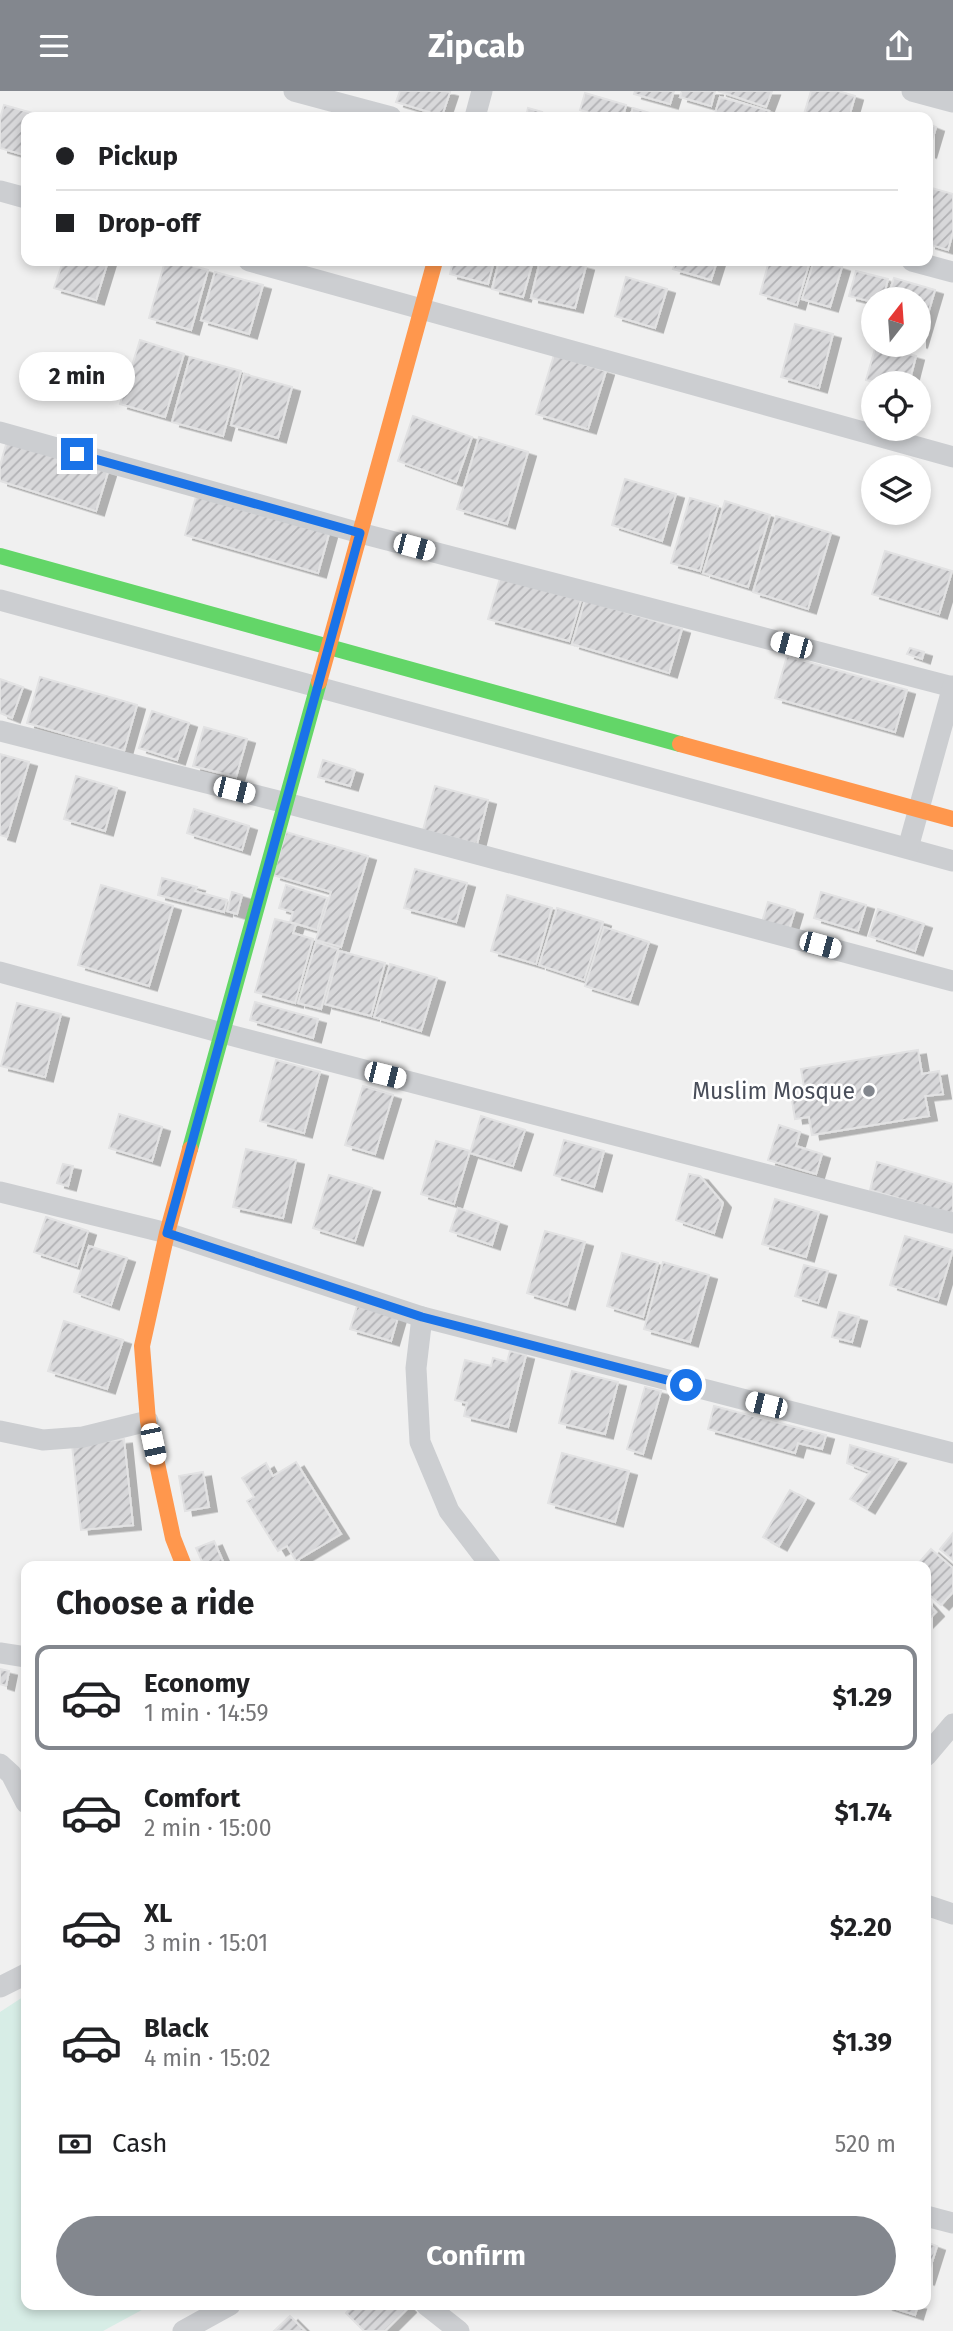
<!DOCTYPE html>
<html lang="en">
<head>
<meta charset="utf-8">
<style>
	:root { --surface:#fff; --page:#f6f6f6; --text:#202124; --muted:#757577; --line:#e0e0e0; --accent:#83878e }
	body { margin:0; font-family:"Fira Sans",sans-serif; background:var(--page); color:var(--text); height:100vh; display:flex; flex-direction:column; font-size:26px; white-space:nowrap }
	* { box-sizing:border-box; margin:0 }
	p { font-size:23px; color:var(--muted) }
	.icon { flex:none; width:38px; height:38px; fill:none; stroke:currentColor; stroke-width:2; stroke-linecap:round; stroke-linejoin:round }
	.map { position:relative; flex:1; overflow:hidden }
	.sheet { position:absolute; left:21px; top:1470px; width:910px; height:749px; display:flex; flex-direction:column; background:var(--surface); border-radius:14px; box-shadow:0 4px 10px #0003 }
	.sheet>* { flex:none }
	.top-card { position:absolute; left:21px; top:21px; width:912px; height:154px; border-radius:14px; box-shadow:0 4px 10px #0003; display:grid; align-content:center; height:154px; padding:0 35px; background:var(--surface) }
	.needle { width:46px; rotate:17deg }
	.fabs { position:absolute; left:861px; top:196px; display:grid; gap:14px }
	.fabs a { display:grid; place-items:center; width:70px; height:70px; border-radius:50%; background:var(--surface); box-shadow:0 4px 10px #0003; font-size:35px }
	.end { position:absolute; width:32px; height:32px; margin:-16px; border:9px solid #1a73e8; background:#fff; box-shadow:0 0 0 4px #fff }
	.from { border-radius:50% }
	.bubble { position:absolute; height:49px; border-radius:24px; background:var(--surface); box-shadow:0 4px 10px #0003; font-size:23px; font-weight:700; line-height:49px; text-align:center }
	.car { position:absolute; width:21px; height:42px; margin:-21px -10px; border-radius:9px; box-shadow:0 0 5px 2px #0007; background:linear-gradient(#fff 24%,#345 0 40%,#fff 0 76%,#345 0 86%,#fff 0) }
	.top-card b { display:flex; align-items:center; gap:24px; height:66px; font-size:26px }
	.top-card b+b { border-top:2px solid var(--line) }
	.top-card i { width:18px; height:18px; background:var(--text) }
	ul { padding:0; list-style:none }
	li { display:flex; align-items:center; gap:21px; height:105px; margin:0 14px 10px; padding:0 21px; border:4px solid transparent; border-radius:14px }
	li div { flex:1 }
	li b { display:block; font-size:26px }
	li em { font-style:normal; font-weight:700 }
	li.on { border-color:var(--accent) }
	li>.icon { width:63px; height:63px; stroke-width:1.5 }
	h2 { padding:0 35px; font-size:32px; line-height:84px }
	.pay { display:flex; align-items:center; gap:18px; height:77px; padding:0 35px; font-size:26px }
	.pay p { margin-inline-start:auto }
	.primary-button { display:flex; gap:14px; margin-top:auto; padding:14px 35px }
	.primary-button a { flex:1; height:80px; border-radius:42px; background:var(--accent); color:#fff; font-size:28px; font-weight:700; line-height:80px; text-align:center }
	header { display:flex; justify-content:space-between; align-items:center; height:91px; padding:0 35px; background:var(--accent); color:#fff; font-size:32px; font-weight:700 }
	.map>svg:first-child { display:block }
	.park { fill:#d7ede6 }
	.building { fill:url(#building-hatch); stroke:#e2e2e3; stroke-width:2; filter:url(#shadow) }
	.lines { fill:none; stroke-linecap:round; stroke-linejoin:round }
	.street { stroke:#ccced1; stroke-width:21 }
	.fast { stroke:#63d668; stroke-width:16 }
	.slow { stroke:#ff974d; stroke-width:16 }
	.route { stroke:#1a73e8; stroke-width:9 }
	.poi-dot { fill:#83878e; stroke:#fff; stroke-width:2.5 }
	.labels { text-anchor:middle; stroke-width:5; stroke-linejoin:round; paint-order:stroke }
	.poi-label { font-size:23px; fill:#494e5a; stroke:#fff; text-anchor:end }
</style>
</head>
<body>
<header><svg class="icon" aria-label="menu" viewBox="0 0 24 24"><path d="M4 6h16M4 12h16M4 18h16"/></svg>Zipcab<svg class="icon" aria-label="share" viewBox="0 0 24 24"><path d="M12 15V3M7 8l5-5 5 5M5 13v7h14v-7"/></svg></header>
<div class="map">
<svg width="953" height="2240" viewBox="0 0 953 2240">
	<defs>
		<pattern id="building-hatch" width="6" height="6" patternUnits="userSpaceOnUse" patternTransform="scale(1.75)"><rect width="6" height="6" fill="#d8d8da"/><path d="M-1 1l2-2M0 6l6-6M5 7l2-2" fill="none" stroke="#b1b1b4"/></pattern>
		<filter id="shadow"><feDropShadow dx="8" dy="4.5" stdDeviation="0" flood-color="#0004"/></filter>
	</defs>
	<rect width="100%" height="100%" fill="#f0f0f0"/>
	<!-- park -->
	<path class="park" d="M26,1904V2214H151L103,2240H0V1921Z"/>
	<!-- building -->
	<g class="building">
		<path d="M400,0H446L450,1L442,25L396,11Z"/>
		<path d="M635,0H674L670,13L634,3Z"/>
		<path d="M682,0H715L711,15L680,6Z"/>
		<path d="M718,0H772L766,16Z"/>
		<path d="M811,0H838L855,5L849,26H815L804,23Z"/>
		<path d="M585,2L626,14L623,26H603L580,19Z"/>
		<path d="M720,6L769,20L767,26H714Z"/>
		<path d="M4,14L36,23L35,26H26L24,64L0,57V28Z"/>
		<path d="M528,17L542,21L540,26H526Z"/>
		<path d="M633,17L663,26H630Z"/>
		<path d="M928,33L936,36L928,63Z"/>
		<path d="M928,96L953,103V141L948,159L928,153Z"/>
		<path d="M63,170H108L96,209L54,197Z"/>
		<path d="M165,170H176L208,179L191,239L149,227Z"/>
		<path d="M453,170H494L488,193L450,183Z"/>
		<path d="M499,170H533L523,206L492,198Z"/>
		<path d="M540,170H567L586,175L575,217L531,207Z"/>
		<path d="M676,170H717L711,189L673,178Z"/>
		<path d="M769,170H810L797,214L760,203Z"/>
		<path d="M814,170H822L842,176L830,216L802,208Z"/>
		<path d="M856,180L888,188L883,208H873V211L849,205Z"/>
		<path d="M215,181L263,194L249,243L201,229Z"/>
		<path d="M626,186L667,198L655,237L615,225Z"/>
		<path d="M894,187L935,199L919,253V208H887Z"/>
		<path d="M795,233L833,243L819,297L781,286Z"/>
		<path d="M140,249L184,263L165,326L120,313Z"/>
		<path d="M876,254L916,265L909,292H878L866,289Z"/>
		<path d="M554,264L606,280L588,338L536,323Z"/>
		<path d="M190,266L241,280L223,345L172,331Z"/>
		<path d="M244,283L292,296L278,347L231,334Z"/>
		<path d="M413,325L472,346L456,391L398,370Z"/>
		<path d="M479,346L528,361L507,433L457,418Z"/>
		<path d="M7,350L108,381L96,420L0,390V375Z"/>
		<path d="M625,388L676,403L662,450L612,434Z"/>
		<path d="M197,402L330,439L318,482L185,444Z"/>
		<path d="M690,407L718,415L700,480L671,472Z"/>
		<path d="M725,410L770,424L748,496L703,482Z"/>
		<path d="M776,425L831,442L808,518L753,501Z"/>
		<path d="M885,460L952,480L939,523L872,503Z"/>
		<path d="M500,487L581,509L569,550L488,528Z"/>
		<path d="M585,509L682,538L669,582L572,553Z"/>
		<path d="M910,557L924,561L922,568L907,563Z"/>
		<path d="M787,565L907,599L895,641L775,607Z"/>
		<path d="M40,586L137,614L124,660L27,632Z"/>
		<path d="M0,588L23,596L12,627L0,622Z"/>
		<path d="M152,620L189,632L177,669L139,657Z"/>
		<path d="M204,636L247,648L236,686L193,675Z"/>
		<path d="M0,663L29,671L7,746L0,744Z"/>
		<path d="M323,669L355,679L350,695L318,686Z"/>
		<path d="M76,685L117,697L105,740L64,728Z"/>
		<path d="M435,695L488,709L477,753L423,739Z"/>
		<path d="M194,718L249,735L242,759L187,742Z"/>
		<path d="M286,741L368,765L341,856L316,849L331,801L273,784Z"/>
		<path d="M415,778L467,792L456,831L404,817Z"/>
		<path d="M162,787L197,796L195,800L227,809L224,821L158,804Z"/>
		<path d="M101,794L173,815L149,895L78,874Z"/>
		<path d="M286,794L327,807L317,839L290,831L293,821L279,817Z"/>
		<path d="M232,801L242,804L237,823L227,820Z"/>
		<path d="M821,801L866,814L858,840L814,827Z"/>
		<path d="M507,804L552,817L536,873L491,860Z"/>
		<path d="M768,811L795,819L789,839L762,831Z"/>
		<path d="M557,817L603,831L584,889L539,874Z"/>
		<path d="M878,818L924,833L915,860L869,845Z"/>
		<path d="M275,828L296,833L293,842L313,848L295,912L255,901Z"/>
		<path d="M604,836L649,851L630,909L585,895Z"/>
		<path d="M316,851L338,858L321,918L298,912Z"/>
		<path d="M339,860L385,872L371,925L325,913Z"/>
		<path d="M390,873L437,887L421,940L374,926Z"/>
		<path d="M255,911L318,928L313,947L250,929Z"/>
		<path d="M17,912L61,923L45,986L1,975Z"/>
		<path d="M918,959L922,983L939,980L943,1003L925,1005L929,1025L812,1044L809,1026L795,1028L790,997L804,995L801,978Z"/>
		<path d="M276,969L320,981L304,1042L260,1030Z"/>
		<path d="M363,995L393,1004L375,1063L345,1054Z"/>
		<path d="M119,1023L162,1036L152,1070L109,1057Z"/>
		<path d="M481,1025L525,1039L513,1075L470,1062Z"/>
		<path d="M779,1034L800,1041L796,1055L822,1063L816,1083L768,1069Z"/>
		<path d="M564,1049L604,1060L594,1096L554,1084Z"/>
		<path d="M436,1050L470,1060L454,1113L421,1103Z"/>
		<path d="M246,1058L296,1069L283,1127L233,1116Z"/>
		<path d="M877,1071L953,1093V1123L870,1099Z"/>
		<path d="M63,1073L73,1075L68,1095L57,1092Z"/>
		<path d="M689,1083L700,1085L723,1112L714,1142L676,1129Z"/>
		<path d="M329,1084L372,1097L355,1150L313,1137Z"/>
		<path d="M775,1108L819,1121L806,1166L762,1153Z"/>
		<path d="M458,1117L499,1131L492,1154L450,1140Z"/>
		<path d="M46,1126L88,1140L77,1175L34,1161Z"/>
		<path d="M545,1140L585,1151L567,1214L527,1202Z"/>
		<path d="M905,1145L953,1159L938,1209L890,1194Z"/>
		<path d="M89,1155L127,1167L111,1214L74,1201Z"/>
		<path d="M622,1162L658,1172L643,1226L607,1215Z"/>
		<path d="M663,1171L709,1184L690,1251L644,1238Z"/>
		<path d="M804,1174L828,1180L818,1212L795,1205Z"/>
		<path d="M357,1215L398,1226L391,1250L350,1238Z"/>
		<path d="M839,1221L859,1226L852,1251L832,1246Z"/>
		<path d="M64,1230L123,1249L107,1298L48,1280Z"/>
		<path d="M510,1260L526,1264L508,1336L464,1325L467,1312L455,1309L465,1269L491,1275L493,1267L507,1271Z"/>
		<path d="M572,1280L618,1291L605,1343L559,1332Z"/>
		<path d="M645,1296L661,1300L643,1363L627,1358Z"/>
		<path d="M714,1315L826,1344L822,1358L798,1352L795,1362L708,1338Z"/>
		<path d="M124,1348L133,1434L81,1439L72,1354Z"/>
		<path d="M850,1354L898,1368L867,1418L850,1408L870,1381L847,1372Z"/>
		<path d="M562,1362L629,1380L615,1431L548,1412Z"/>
		<path d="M296,1371L341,1443L296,1470L287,1455L278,1460L247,1410L254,1406L242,1387L266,1372L273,1385Z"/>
		<path d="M203,1381L209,1416L185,1420L179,1385Z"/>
		<path d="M790,1399L806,1408L779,1455L763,1446Z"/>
		<path d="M953,1442V1469L940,1458Z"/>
		<path d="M214,1450L225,1475H204L196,1457Z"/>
		<path d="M931,1458L953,1477V1501L941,1514L926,1501V1475H916Z"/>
		<path d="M926,1510L936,1521L926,1531Z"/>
		<path d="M0,1578L9,1580L6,1595L0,1593Z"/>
		<path d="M926,2151L937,2155L926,2190Z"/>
		<path d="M354,2214H405L408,2217L385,2240H364L346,2222Z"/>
		<path d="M884,2214H918L915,2224Z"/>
		<path d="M290,2225L305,2240H274Z"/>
	</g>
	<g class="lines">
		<!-- street -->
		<g class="street">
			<path d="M294,0L391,26"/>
			<path d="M912,0L953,11"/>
			<path d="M475,26L482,0"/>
			<path d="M0,100L26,107"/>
			<path d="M249,170L953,366"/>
			<path d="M912,170L953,181"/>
			<path d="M0,341L360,442L953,596"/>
			<path d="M0,509L953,770"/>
			<path d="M0,640L286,712L953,890"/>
			<path d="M908,757L953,595"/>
			<path d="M0,881L222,942L953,1132"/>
			<path d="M0,1101L167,1142L422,1226L953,1362"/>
			<path d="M422,1226L416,1277L420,1351L449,1420L491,1475"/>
			<path d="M0,1340L43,1349L83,1346L148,1330"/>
			<path d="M0,1562L26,1566"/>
			<path d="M926,1665L953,1633"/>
			<path d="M0,1673L11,1683L26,1712"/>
			<path d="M926,1814L953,1823"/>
			<path d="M0,1896L26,1883"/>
			<path d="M926,2125L953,2132"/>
			<path d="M426,2214L459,2240"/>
			<path d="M183,2240L230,2214"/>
		</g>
		<!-- fast -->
		<g class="fast">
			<path d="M0,465L680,653"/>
			<path d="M190,1058L319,591"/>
		</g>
		<!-- slow -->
		<g class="slow">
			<path d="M319,591L435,170"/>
			<path d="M680,653L953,728"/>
			<path d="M184,1475L173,1447L148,1330L142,1255L167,1142L190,1058"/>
		</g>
	</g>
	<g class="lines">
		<!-- route -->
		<path class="route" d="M77,363L360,442L167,1142L422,1226L686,1294"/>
	</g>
	<!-- markers -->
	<circle class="poi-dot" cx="869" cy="1000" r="7"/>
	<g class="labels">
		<!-- poi labels -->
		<g class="poi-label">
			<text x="855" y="1008">Muslim Mosque</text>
		</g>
	</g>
</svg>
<div class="fabs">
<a><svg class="needle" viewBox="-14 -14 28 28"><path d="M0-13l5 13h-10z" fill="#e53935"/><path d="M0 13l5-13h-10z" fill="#757577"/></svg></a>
<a><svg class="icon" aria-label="locate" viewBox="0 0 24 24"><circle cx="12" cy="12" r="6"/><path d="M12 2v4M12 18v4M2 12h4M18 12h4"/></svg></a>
<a><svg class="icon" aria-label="layers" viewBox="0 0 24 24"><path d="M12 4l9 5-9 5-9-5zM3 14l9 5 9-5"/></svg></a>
</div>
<i class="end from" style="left:686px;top:1294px"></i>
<i class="end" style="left:77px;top:363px"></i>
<div class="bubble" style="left:19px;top:261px;width:116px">2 min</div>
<i class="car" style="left:414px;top:456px;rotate:105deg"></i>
<i class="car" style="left:791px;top:554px;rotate:285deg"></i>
<i class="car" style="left:234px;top:699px;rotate:104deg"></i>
<i class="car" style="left:820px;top:854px;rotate:105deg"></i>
<i class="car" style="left:385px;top:984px;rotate:104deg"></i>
<i class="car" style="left:766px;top:1314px;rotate:284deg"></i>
<i class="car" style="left:153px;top:1353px;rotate:168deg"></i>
<div class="top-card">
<b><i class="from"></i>Pickup</b>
<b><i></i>Drop-off</b>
</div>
<section class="sheet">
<h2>Choose a ride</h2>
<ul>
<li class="on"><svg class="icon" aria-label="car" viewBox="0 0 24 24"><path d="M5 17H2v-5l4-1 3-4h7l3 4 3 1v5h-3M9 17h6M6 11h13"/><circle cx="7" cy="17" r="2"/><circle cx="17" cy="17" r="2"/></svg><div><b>Economy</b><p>1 min · 14:59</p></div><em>$1.29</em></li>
<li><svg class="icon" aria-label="car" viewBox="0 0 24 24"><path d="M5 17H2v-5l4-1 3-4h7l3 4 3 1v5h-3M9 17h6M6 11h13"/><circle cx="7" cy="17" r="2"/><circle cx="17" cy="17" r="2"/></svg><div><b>Comfort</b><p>2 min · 15:00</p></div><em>$1.74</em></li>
<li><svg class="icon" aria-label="car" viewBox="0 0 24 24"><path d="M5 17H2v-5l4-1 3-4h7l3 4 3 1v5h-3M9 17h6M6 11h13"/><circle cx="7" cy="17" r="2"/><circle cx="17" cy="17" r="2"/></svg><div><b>XL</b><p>3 min · 15:01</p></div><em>$2.20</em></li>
<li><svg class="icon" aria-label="car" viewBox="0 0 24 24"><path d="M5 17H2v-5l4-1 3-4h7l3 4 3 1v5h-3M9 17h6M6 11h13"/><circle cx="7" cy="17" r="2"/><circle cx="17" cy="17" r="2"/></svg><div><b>Black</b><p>4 min · 15:02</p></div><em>$1.39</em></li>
</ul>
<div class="pay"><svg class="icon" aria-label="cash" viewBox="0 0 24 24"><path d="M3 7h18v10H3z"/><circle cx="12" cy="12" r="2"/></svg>Cash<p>520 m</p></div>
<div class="primary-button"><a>Confirm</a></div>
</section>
</div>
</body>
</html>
